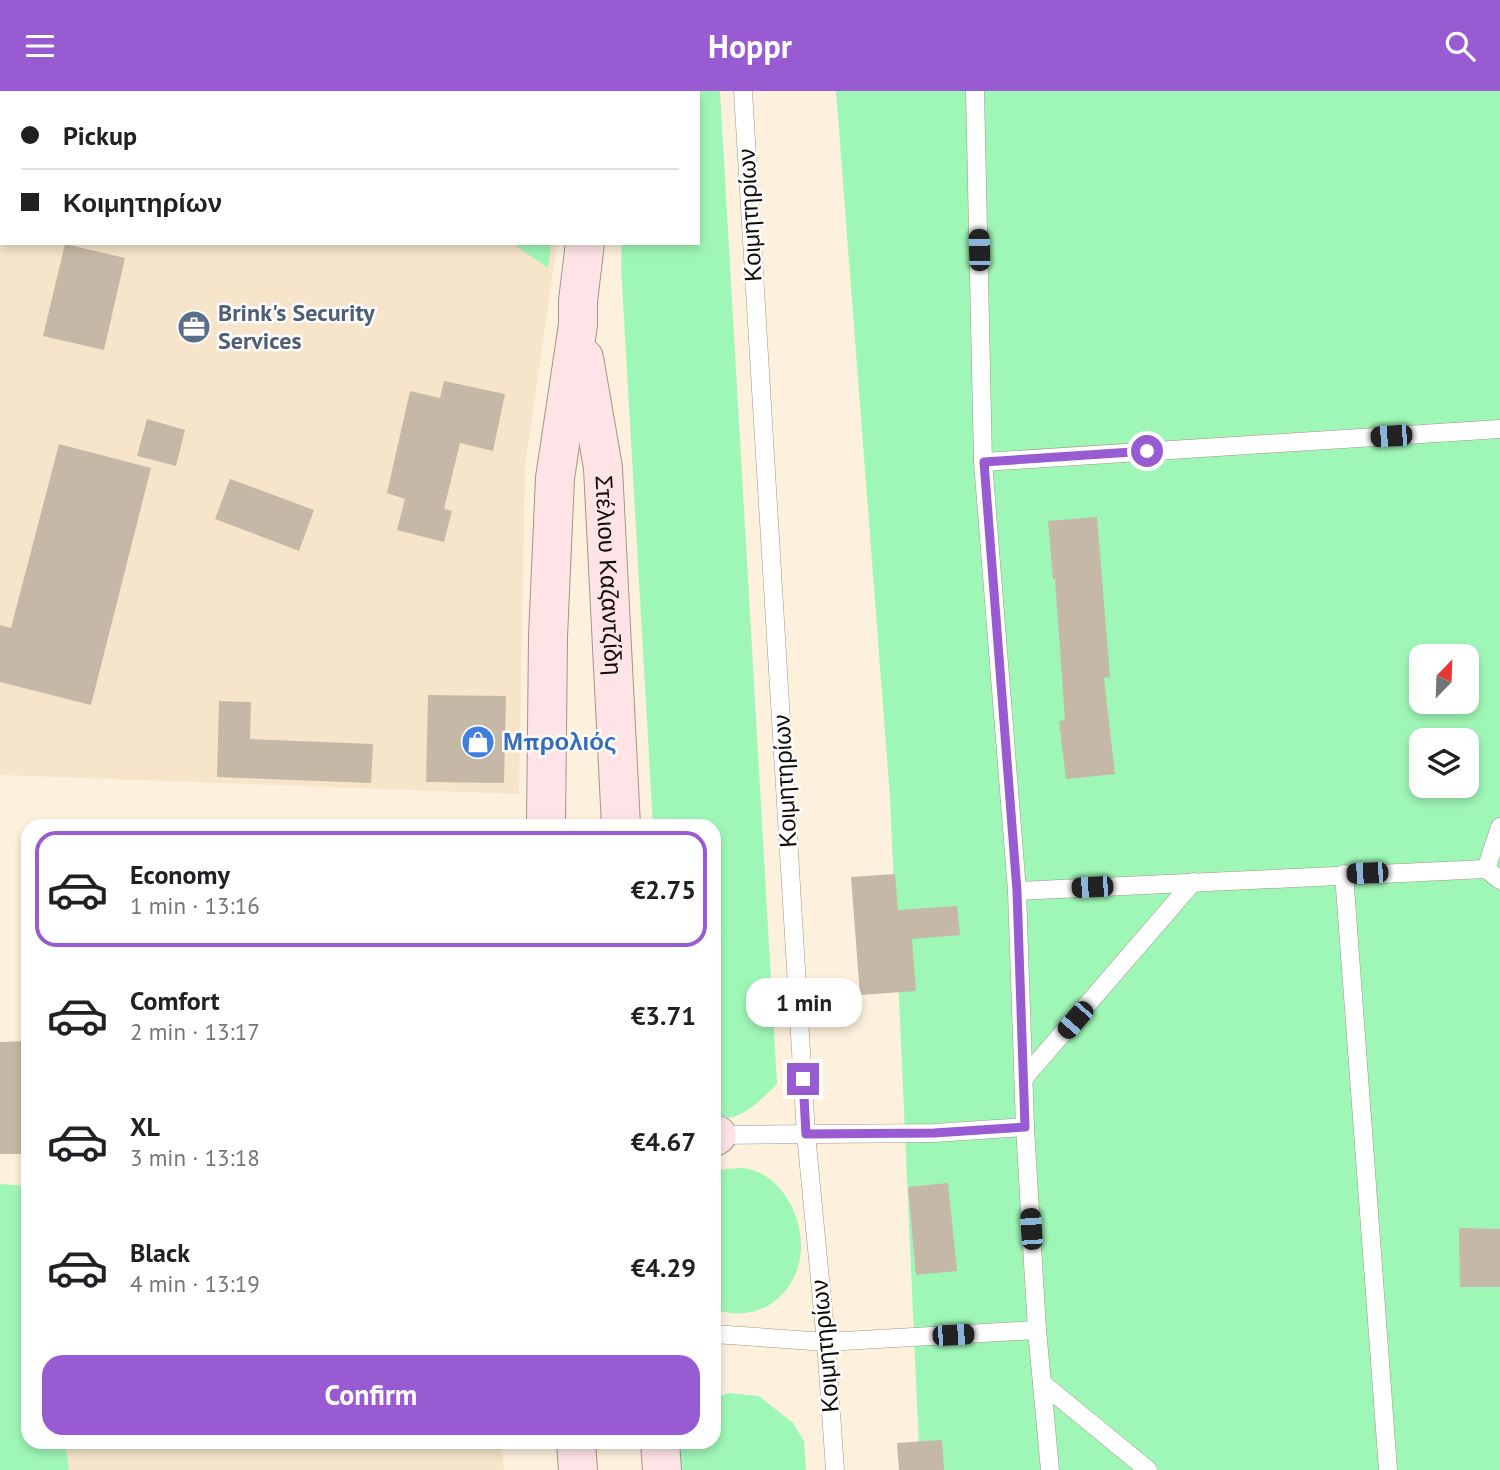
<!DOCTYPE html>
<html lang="en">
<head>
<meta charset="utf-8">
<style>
	:root { --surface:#fff; --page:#f6f6f6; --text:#202124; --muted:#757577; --line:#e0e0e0; --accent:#995bd2 }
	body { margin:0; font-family:"PT Sans",sans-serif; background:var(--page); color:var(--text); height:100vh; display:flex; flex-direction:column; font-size:26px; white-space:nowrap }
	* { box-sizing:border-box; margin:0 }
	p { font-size:23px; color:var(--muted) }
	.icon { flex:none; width:38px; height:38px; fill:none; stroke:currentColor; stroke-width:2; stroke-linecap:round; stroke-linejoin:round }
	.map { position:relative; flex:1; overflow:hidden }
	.sheet { position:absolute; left:21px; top:728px; width:700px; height:630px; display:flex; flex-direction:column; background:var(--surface); border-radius:21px; box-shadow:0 4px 10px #0003 }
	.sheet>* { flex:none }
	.hud { position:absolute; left:0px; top:0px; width:700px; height:154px; box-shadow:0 4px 10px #0003; display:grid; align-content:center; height:154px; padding:0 21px; background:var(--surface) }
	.needle { width:46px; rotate:23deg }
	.tools { position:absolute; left:1409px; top:553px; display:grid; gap:14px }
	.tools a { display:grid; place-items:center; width:70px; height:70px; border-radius:14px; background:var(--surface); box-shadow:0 4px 10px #0003; font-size:35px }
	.end { position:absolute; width:32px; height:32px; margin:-16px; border:9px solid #995bd2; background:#fff; box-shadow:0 0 0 4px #fff }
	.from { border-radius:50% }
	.bubble { position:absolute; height:49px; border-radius:21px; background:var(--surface); box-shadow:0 4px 10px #0003; font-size:23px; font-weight:600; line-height:49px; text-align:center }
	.car { position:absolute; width:21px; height:42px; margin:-21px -10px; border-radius:9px; box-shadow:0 0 5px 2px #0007; background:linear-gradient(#222 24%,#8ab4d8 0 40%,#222 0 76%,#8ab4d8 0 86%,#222 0) }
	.hud b { display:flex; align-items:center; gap:24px; height:66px; font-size:26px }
	.hud b+b { border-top:2px solid var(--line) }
	.hud i { width:18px; height:18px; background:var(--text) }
	ul { padding:12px 0 0; list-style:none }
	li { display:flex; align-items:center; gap:21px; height:116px; margin:0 14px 10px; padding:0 7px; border:4px solid transparent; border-radius:21px }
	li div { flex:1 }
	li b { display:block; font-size:26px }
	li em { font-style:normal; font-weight:600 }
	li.current { border-color:var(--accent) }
	li>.icon { width:63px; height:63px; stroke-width:1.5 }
	.primary-button { display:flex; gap:14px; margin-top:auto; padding:14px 21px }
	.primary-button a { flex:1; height:80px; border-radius:21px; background:var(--accent); color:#fff; font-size:28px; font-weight:600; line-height:80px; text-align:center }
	header { display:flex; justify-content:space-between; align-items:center; height:91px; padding:0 21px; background:var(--accent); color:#fff; font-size:32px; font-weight:600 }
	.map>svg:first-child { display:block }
	.built { fill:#f7e5cb }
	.green { fill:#9ff7b7; fill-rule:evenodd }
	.building { fill:#c6b8a6 }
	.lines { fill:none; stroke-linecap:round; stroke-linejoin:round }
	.service-casing { stroke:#a29684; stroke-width:19 }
	.secondary-casing { stroke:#a29684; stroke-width:40 }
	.service { stroke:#fff; stroke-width:18 }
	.secondary { stroke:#fee4e7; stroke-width:38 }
	.route { stroke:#995bd2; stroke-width:9 }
	.labels { text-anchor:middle; stroke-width:5; stroke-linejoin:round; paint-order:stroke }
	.street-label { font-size:24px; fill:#110c06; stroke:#fff }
	.service-label { font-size:24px; font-weight:bold; fill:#4e5e75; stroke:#fff; text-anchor:start }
	.shop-label { font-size:24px; font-weight:bold; fill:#366cbe; stroke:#fff; text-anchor:start }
</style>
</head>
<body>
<header><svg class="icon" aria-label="menu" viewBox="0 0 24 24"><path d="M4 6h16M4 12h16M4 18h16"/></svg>Hoppr<svg class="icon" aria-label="search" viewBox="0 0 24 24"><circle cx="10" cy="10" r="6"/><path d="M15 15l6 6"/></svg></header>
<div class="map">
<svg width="1500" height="1379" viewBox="0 0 1500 1379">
	<rect width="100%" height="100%" fill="#fdf0dd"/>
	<!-- built -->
	<g class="built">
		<path d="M0,0H62L2,2V152H557L525,375L519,703L0,684Z"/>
		<path d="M63,0H577L62,2Z"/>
		<path d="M65,1351H501L504,1379H69Z"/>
	</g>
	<!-- green -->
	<g class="green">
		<path d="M633,0H720L777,993C759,1011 741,1031 714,1027V735H653L621,175L622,152H698V2H633Z"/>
		<path d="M836,0H1500V1379H920L890,706ZM1421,565H1466V611H1421ZM1421,649H1466V695H1421Z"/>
		<path d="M517,152H551L548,177L516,155Z"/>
		<path d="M726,1078C733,1078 741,1076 748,1078C788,1086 811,1142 797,1179C784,1215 749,1231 714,1218V1080Z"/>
		<path d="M0,1093L28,1095V1351H65L69,1379H0Z"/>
		<path d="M729,1302L759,1305L793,1332L804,1350L806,1379H678L676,1351H714V1308Z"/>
	</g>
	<!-- building -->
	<g class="building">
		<path d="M65,153L125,167L104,259L43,245Z"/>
		<path d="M444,290L505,303L493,360L460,352L444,418L452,420L444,451L397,439L405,408L387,402L410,300L440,307Z"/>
		<path d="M147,328L185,339L176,375L137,365Z"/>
		<path d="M59,353L151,377L91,614L0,591V534L11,537Z"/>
		<path d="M230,388L314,419L299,460L215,428Z"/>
		<path d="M1097,426L1110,586L1104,587L1115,683L1066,688L1059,630L1065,629L1055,488H1053L1048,430Z"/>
		<path d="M428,604L506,605L504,692L426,691Z"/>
		<path d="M219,610L251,611L250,648L373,653L371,692L217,686Z"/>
		<path d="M895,783L898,819L957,815L960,844L912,848L916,900L860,904L851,786Z"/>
		<path d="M28,950V1063H0V951Z"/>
		<path d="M948,1092L957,1180L916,1184L908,1096Z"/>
		<path d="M1459,1137L1500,1138V1196H1460Z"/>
		<path d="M942,1349L944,1379H899L897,1352Z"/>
	</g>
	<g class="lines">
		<defs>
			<g id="service">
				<path d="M743,0L806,1043L826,1251L835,1379"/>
				<path d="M975,0L983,371L1017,800L1025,1036L1037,1239L1050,1379"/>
				<path d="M983,371L1500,338"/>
				<path d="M1486,778L1500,736"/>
				<path d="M1344,783L1388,1379"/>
				<path d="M1017,800L1486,778L1500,789"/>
				<path d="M1024,987L1193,791"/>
				<path d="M717,1044L934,1042L1025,1036"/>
				<path d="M714,1243L826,1251L1037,1239"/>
				<path d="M1042,1292L1148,1379"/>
			</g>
			<g id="secondary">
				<path d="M603,2V0"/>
				<path id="s1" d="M584,267L603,377L621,735"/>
				<path d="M546,735L548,546L555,387L578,234V210L585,152"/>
				<path d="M714,1046L717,1044"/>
				<path d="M576,1351L578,1379"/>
				<path d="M660,1351L662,1379"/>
			</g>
		</defs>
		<!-- service casing -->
		<use href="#service" class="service-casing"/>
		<!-- secondary casing -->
		<use href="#secondary" class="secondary-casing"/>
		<!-- service -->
		<use href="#service" class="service"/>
		<!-- secondary -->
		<use href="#secondary" class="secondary"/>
	</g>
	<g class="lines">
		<!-- route -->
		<path class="route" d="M803,988L806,1043L934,1042L1025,1036L1017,800L984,371L1147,360"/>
	</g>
	<!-- icons -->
	<defs>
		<symbol id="office-disc" viewBox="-11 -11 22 22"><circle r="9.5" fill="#5c6f8a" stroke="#fff"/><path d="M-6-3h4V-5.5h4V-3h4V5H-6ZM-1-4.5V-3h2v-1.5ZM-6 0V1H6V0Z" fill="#fff"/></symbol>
		<symbol id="shop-disc" viewBox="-11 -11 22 22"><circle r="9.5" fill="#3f7fe0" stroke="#fff"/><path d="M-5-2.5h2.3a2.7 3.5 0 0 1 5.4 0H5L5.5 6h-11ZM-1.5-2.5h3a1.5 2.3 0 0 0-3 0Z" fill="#fff"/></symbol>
	</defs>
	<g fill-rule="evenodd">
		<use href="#office-disc" x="175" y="217" width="38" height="38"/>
		<use href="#shop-disc" x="459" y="632" width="38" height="38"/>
	</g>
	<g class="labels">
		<!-- street labels -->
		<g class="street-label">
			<text transform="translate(750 124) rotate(-93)" y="8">Κοιμητηρίων</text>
			<text dy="8" stroke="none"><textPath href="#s1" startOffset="219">Στέλιου Καζαντζίδη</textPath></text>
			<text transform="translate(785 690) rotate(-93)" y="8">Κοιμητηρίων</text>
			<text transform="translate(825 1255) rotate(-95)" y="8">Κοιμητηρίων</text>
		</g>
		<!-- service labels -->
		<g class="service-label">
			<text x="218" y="230">Brink's Security<tspan x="218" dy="28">Services</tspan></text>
		</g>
		<!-- shop labels -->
		<g class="shop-label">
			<text x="503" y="659">Μπρολιός</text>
		</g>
	</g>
</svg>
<div class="tools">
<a><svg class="needle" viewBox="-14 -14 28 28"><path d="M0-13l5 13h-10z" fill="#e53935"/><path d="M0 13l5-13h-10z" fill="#757577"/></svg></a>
<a><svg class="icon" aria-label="layers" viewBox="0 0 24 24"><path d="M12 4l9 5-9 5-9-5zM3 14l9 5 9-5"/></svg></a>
</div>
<i class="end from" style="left:1147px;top:360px"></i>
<i class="end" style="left:803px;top:988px"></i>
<div class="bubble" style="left:746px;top:887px;width:116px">1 min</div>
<i class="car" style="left:979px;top:159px;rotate:358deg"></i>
<i class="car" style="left:1391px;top:345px;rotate:266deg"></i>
<i class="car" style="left:1367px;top:782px;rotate:268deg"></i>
<i class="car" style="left:1092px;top:796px;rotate:267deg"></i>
<i class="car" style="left:1075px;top:929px;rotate:221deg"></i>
<i class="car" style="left:1031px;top:1138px;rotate:356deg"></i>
<i class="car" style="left:953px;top:1244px;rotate:87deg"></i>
<div class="hud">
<b><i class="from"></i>Pickup</b>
<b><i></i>Κοιμητηρίων</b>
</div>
<section class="sheet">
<ul>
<li class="current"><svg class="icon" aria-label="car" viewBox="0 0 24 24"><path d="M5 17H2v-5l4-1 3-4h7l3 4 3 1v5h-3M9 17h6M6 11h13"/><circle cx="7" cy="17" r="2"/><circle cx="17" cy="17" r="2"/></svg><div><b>Economy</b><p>1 min · 13:16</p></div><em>€2.75</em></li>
<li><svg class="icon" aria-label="car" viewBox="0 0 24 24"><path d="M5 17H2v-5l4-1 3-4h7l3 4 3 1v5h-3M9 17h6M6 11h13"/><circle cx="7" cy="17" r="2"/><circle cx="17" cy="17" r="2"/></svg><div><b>Comfort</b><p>2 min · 13:17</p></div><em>€3.71</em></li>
<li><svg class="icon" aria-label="car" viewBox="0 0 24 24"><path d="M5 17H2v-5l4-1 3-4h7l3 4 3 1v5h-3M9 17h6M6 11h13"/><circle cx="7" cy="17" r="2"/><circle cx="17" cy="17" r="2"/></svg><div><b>XL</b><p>3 min · 13:18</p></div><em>€4.67</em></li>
<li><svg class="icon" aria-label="car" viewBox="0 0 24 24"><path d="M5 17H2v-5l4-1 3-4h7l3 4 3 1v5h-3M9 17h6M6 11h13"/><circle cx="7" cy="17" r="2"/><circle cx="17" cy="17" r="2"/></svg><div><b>Black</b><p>4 min · 13:19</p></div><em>€4.29</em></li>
</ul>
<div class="primary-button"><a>Confirm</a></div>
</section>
</div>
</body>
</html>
